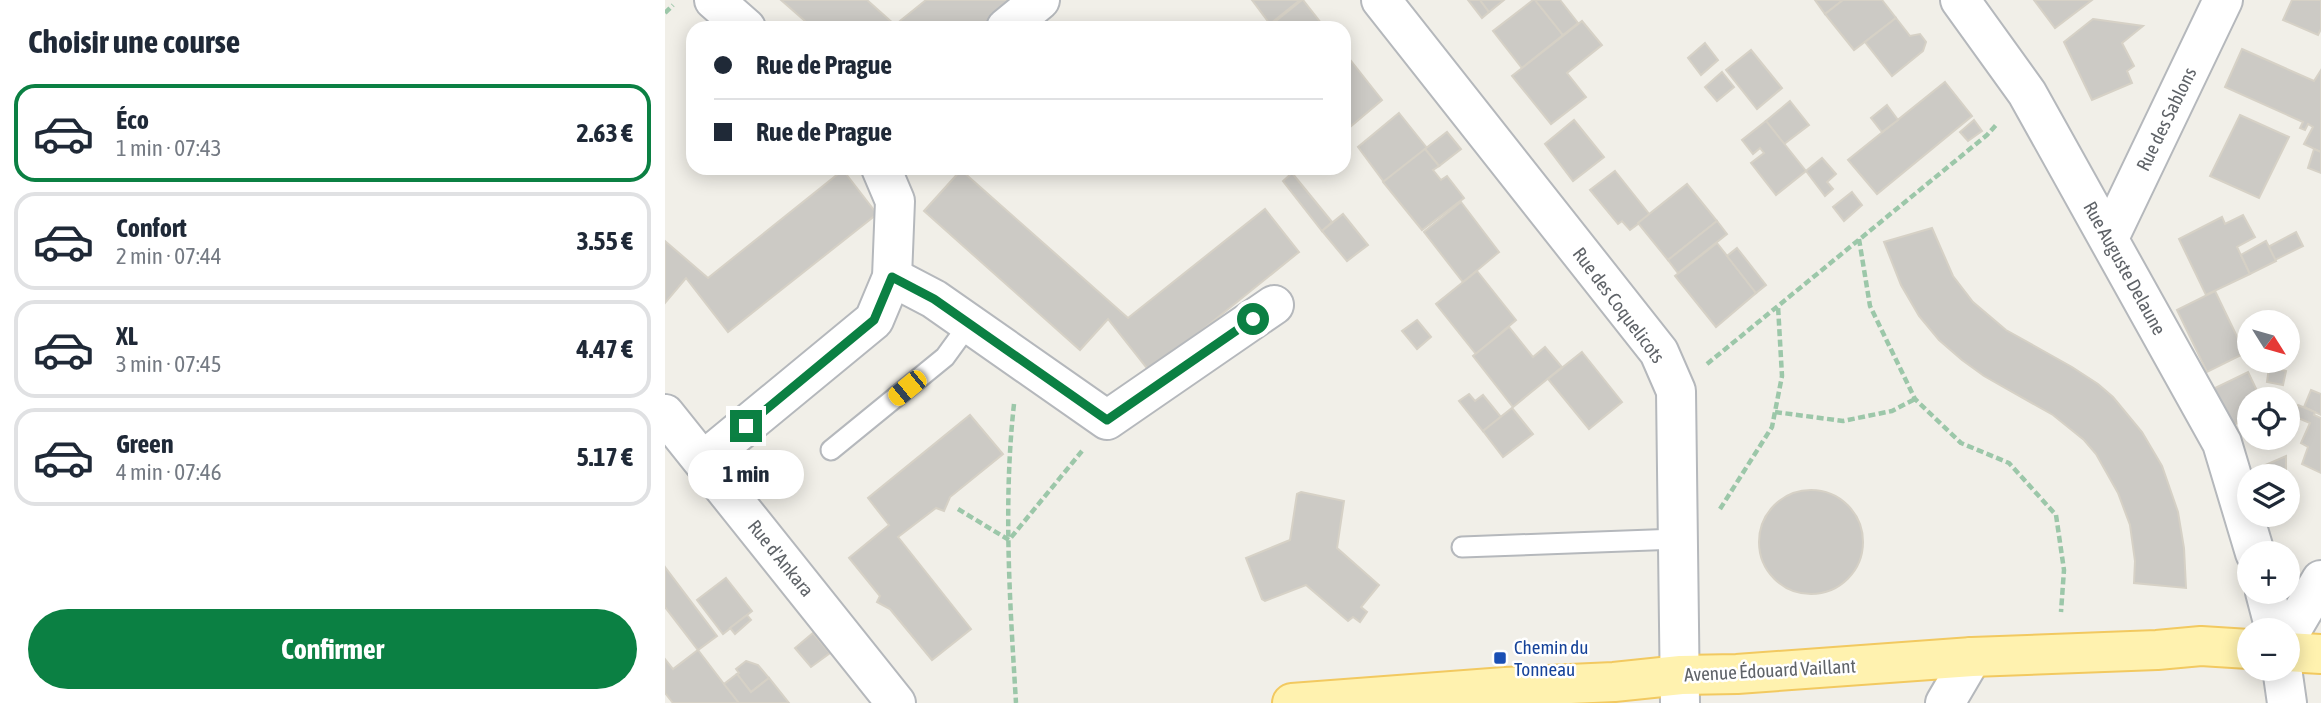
<!DOCTYPE html>
<html lang="fr">
<head>
<meta charset="utf-8">
<style>
	:root { --surface:#fff; --page:#f2f2f3; --text:#1f2937; --muted:#747a83; --line:#e0e1e3; --accent:#0b8043 }
	body { margin:0; font-family:"Asap Condensed",sans-serif; background:var(--page); color:var(--text); height:100vh; display:flex; flex-direction:column; font-size:26px; white-space:nowrap }
	* { box-sizing:border-box; margin:0 }
	p { font-size:23px; color:var(--muted) }
	.icon { flex:none; width:38px; height:38px; fill:none; stroke:currentColor; stroke-width:2; stroke-linecap:round; stroke-linejoin:round }
	.map { position:relative; flex:1; overflow:hidden }
	.details { display:flex; flex-direction:column; background:var(--surface); width:665px }
	.details>* { flex:none }
	.top-card { position:absolute; left:21px; top:21px; width:665px; height:154px; border-radius:21px; box-shadow:0 4px 18px #0003; display:grid; align-content:center; height:154px; padding:0 28px; background:var(--surface) }
	.needle { width:46px; rotate:127deg }
	.tools { position:absolute; left:1572px; top:310px; display:grid; gap:14px }
	.tools a { display:grid; place-items:center; width:63px; height:63px; border-radius:50%; background:var(--surface); box-shadow:0 4px 18px #0003; font-size:35px }
	.end { position:absolute; width:32px; height:32px; margin:-16px; border:9px solid #0b8043; background:#fff; box-shadow:0 0 0 4px #fff }
	.from { border-radius:50% }
	.bubble { position:absolute; height:49px; border-radius:24px; background:var(--surface); box-shadow:0 4px 18px #0003; font-size:23px; font-weight:700; line-height:49px; text-align:center }
	.car { position:absolute; width:21px; height:42px; margin:-21px -10px; border-radius:9px; box-shadow:0 0 5px 2px #0007; background:linear-gradient(#f5c518 24%,#345 0 40%,#f5c518 0 76%,#345 0 86%,#f5c518 0) }
	.top-card b { display:flex; align-items:center; gap:24px; height:66px; font-size:26px }
	.top-card b+b { border-top:2px solid var(--line) }
	.top-card i { width:18px; height:18px; background:var(--text) }
	ul { padding:0; list-style:none }
	li { display:flex; align-items:center; gap:21px; height:98px; margin:0 14px 10px; padding:0 14px; border:4px solid var(--line); border-radius:21px }
	li div { flex:1 }
	li b { display:block; font-size:26px }
	li em { font-style:normal; font-weight:700 }
	li.on { border-color:var(--accent) }
	li>.icon { width:63px; height:63px; stroke-width:1.5 }
	h2 { padding:0 28px; font-size:32px; line-height:84px }
	.cta { display:flex; gap:14px; margin-top:auto; padding:14px 28px }
	.cta a { flex:1; height:80px; border-radius:42px; background:var(--accent); color:#fff; font-size:28px; font-weight:700; line-height:80px; text-align:center }
	main { display:flex; flex:1; min-height:0 }
	.map>svg:first-child { display:block }
	.building { fill:#cccac5; stroke:#d6d1c6; stroke-width:2 }
	.lines { fill:none; stroke-linecap:round; stroke-linejoin:round }
	.service-casing { stroke:#b5b8bc; stroke-width:23 }
	.minor-casing { stroke:#b5b8bc; stroke-width:42 }
	.primary-casing { stroke:#f2c960; stroke-width:42 }
	.path { stroke:#9cc7a9; stroke-width:4.5; stroke-dasharray:7 3.5; stroke-linecap:butt }
	.service { stroke:#fff; stroke-width:19 }
	.minor { stroke:#fff; stroke-width:38 }
	.primary { stroke:#fff2af; stroke-width:38 }
	.route { stroke:#0b8043; stroke-width:9 }
	.transit-dot { fill:#1a4fb4; stroke:#fff; stroke-width:2.5 }
	.labels { text-anchor:middle; stroke-width:5; stroke-linejoin:round; paint-order:stroke }
	.street-label { font-size:19px; fill:#5f6368; stroke:#fff }
	.transit-label { font-size:19px; fill:#164399; stroke:#fff; text-anchor:start }
</style>
</head>
<body>
<main>
<section class="details">
<h2>Choisir une course</h2>
<ul>
<li class="on"><svg class="icon" aria-label="car" viewBox="0 0 24 24"><path d="M5 17H2v-5l4-1 3-4h7l3 4 3 1v5h-3M9 17h6M6 11h13"/><circle cx="7" cy="17" r="2"/><circle cx="17" cy="17" r="2"/></svg><div><b>Éco</b><p>1 min · 07:43</p></div><em>2.63 €</em></li>
<li><svg class="icon" aria-label="car" viewBox="0 0 24 24"><path d="M5 17H2v-5l4-1 3-4h7l3 4 3 1v5h-3M9 17h6M6 11h13"/><circle cx="7" cy="17" r="2"/><circle cx="17" cy="17" r="2"/></svg><div><b>Confort</b><p>2 min · 07:44</p></div><em>3.55 €</em></li>
<li><svg class="icon" aria-label="car" viewBox="0 0 24 24"><path d="M5 17H2v-5l4-1 3-4h7l3 4 3 1v5h-3M9 17h6M6 11h13"/><circle cx="7" cy="17" r="2"/><circle cx="17" cy="17" r="2"/></svg><div><b>XL</b><p>3 min · 07:45</p></div><em>4.47 €</em></li>
<li><svg class="icon" aria-label="car" viewBox="0 0 24 24"><path d="M5 17H2v-5l4-1 3-4h7l3 4 3 1v5h-3M9 17h6M6 11h13"/><circle cx="7" cy="17" r="2"/><circle cx="17" cy="17" r="2"/></svg><div><b>Green</b><p>4 min · 07:46</p></div><em>5.17 €</em></li>
</ul>
<div class="cta"><a>Confirmer</a></div>
</section>
<div class="map">
<svg width="1656" height="703" viewBox="0 0 1656 703">
	<rect width="100%" height="100%" fill="#f1efe8"/>
	<!-- building -->
	<g class="building">
		<path d="M116,0H202L230,25L261,0H350L315,28H148Z"/>
		<path d="M587,0H635L605,24Z"/>
		<path d="M638,0L660,28H602L637,0Z"/>
		<path d="M803,0H815L824,12L817,18Z"/>
		<path d="M815,0H839L824,12Z"/>
		<path d="M868,0H870L898,35L857,68L828,31Z"/>
		<path d="M870,0H895L913,23L898,35Z"/>
		<path d="M1150,0H1178L1160,14Z"/>
		<path d="M1178,0H1217L1231,18L1189,50L1160,14Z"/>
		<path d="M1369,0H1427L1390,28Z"/>
		<path d="M1627,0H1656V29L1653,35L1618,20Z"/>
		<path d="M1231,18L1245,36L1255,34L1261,42L1258,51L1227,76L1200,42Z"/>
		<path d="M1428,19L1478,26L1457,43L1469,66L1462,71L1467,83L1427,100L1399,42Z"/>
		<path d="M917,21L937,45L902,73L921,97L886,124L847,76Z"/>
		<path d="M1040,43L1053,60L1036,75L1023,58Z"/>
		<path d="M1577,49L1649,81L1656,70V152L1639,144L1648,127L1643,124L1640,130L1635,128L1638,122L1560,87Z"/>
		<path d="M1086,50L1117,88L1092,109L1061,70Z"/>
		<path d="M679,52L717,100L679,132Z"/>
		<path d="M1057,72L1069,87L1052,101L1040,87Z"/>
		<path d="M1280,82L1307,116L1212,194L1183,160Z"/>
		<path d="M1125,101L1144,125L1119,144L1101,121Z"/>
		<path d="M1222,105L1233,120L1217,132L1206,118Z"/>
		<path d="M734,113L762,148L719,182L693,147Z"/>
		<path d="M1575,115L1624,137L1594,198L1545,176Z"/>
		<path d="M909,120L939,157L908,181L880,144Z"/>
		<path d="M1309,120L1317,131L1303,141L1295,132Z"/>
		<path d="M1101,121L1141,171L1111,195L1086,163L1099,153L1095,148L1088,154L1077,140Z"/>
		<path d="M782,132L796,149L774,166L760,149Z"/>
		<path d="M760,149L774,166L768,170L776,180L782,176L799,198L757,230L718,182Z"/>
		<path d="M1649,149L1656,152V173L1643,168Z"/>
		<path d="M1157,158L1171,174L1162,182L1168,189L1160,196L1141,171Z"/>
		<path d="M178,170L212,214L63,332L21,278L0,303V241L43,278Z"/>
		<path d="M296,170L463,318L600,209L634,252L485,372L443,319L415,350L259,211Z"/>
		<path d="M950,171L985,215L965,230L957,221L953,224L925,190Z"/>
		<path d="M627,173L667,222L657,231L618,181Z"/>
		<path d="M1022,184L1052,221L1003,260L973,223Z"/>
		<path d="M1187,192L1197,205L1179,221L1168,207Z"/>
		<path d="M796,202L834,252L798,282L759,232Z"/>
		<path d="M678,214L703,245L682,261L657,231Z"/>
		<path d="M1578,215L1590,237L1572,247L1585,274L1541,295L1514,239L1557,217L1560,224Z"/>
		<path d="M1052,221L1062,234L1013,273L1003,260Z"/>
		<path d="M1267,228L1288,276L1308,302L1341,330L1407,367L1433,384L1448,397L1477,432L1497,466L1513,512L1519,548L1521,588L1469,583L1470,561L1465,525L1453,493L1431,454L1419,440L1388,415L1319,376L1297,360L1274,340L1254,316L1236,285L1219,242Z"/>
		<path d="M1631,232L1638,246L1610,260L1603,247Z"/>
		<path d="M1601,241L1611,261L1585,274L1576,255Z"/>
		<path d="M1052,243L1091,293L1051,327L1010,276Z"/>
		<path d="M1072,248L1101,285L1091,293L1062,256Z"/>
		<path d="M812,271L851,320L811,354L771,304Z"/>
		<path d="M1550,291L1580,353L1542,372L1512,310Z"/>
		<path d="M752,320L766,337L752,349L737,331Z"/>
		<path d="M844,327L868,357L880,347L897,367L848,407L808,356Z"/>
		<path d="M917,352L957,402L924,429L883,379Z"/>
		<path d="M1604,367L1621,371L1618,385L1602,382Z"/>
		<path d="M1583,372L1596,399H1584V418L1564,427L1546,390Z"/>
		<path d="M1646,390L1656,394V415L1639,407Z"/>
		<path d="M804,394L810,401L818,395L836,417L818,431L794,401Z"/>
		<path d="M1633,405L1650,412L1649,415L1656,418V473L1637,464L1643,447L1636,443L1645,423L1628,416Z"/>
		<path d="M847,408L868,434L838,457L818,431Z"/>
		<path d="M305,415L338,454L285,497L279,511L271,508L233,537L306,629L267,660L225,609L212,602L215,596L184,558L224,525L203,498Z"/>
		<path d="M1621,456V476H1585L1584,472Z"/>
		<circle cx="1146" cy="542" r="52"/>
		<path d="M636,492L679,501L672,548L714,585L696,607L702,612L695,622L688,617L683,621L641,585L600,601L597,599L581,558L625,540L632,494Z"/>
		<path d="M0,567L52,636L33,650L0,607Z"/>
		<path d="M61,578L87,611L58,634L32,600Z"/>
		<path d="M82,615L86,620L70,634L65,628Z"/>
		<path d="M148,633L165,653L146,667L130,648Z"/>
		<path d="M33,650L59,684L74,703H8L0,693V659L8,669Z"/>
		<path d="M81,661L93,665L104,678L86,692L72,674L74,673L71,669Z"/>
		<path d="M72,674L86,692L104,678L124,703H74L59,684Z"/>
	</g>
	<g class="lines">
		<defs>
			<g id="service">
				<path d="M166,450L280,357L304,324"/>
				<path d="M797,547L1013,539"/>
			</g>
			<g id="minor">
				<path d="M49,0L81,28"/>
				<path d="M716,0L994,352L1011,391L1015,703"/>
				<path d="M1295,0L1362,93L1557,443L1590,553"/>
				<path d="M341,28L375,0"/>
				<path d="M1444,238L1558,0"/>
				<path d="M227,277L269,299L442,420L609,305"/>
				<path d="M0,414L231,703"/>
				<path d="M38,461L209,320L227,277L230,201L216,168"/>
				<path d="M1600,592L1610,630"/>
				<path d="M1622,638L1656,580"/>
				<path d="M1617,668L1622,703"/>
				<path d="M1280,703L1307,657"/>
			</g>
			<g id="primary">
				<path d="M1622,652L1656,654"/>
				<path d="M627,703L840,687L949,682L1016,675L1072,674L1307,657L1492,650L1536,646L1584,649"/>
			</g>
		</defs>
		<!-- service casing -->
		<use href="#service" class="service-casing"/>
		<!-- minor casing -->
		<use href="#minor" class="minor-casing"/>
		<!-- primary casing -->
		<use href="#primary" class="primary-casing"/>
		<!-- path -->
		<g class="path">
			<path d="M0,13L8,5"/>
			<path d="M1194,239L1205,306L1250,399L1296,443L1344,463L1391,515L1399,570L1396,612"/>
			<path d="M1042,364L1322,135L1332,124"/>
			<path d="M349,404C338,503 345,604 351,703"/>
			<path d="M1110,412L1178,421L1227,411L1250,399"/>
			<path d="M293,509L344,540L417,451"/>
			<path d="M1055,509L1107,427L1117,376L1113,306"/>
		</g>
		<!-- service -->
		<use href="#service" class="service"/>
		<!-- minor -->
		<use href="#minor" class="minor"/>
		<!-- primary -->
		<use href="#primary" class="primary"/>
	</g>
	<g class="lines">
		<!-- route -->
		<path class="route" d="M81,426L209,320L227,277L269,299L442,420L588,319"/>
	</g>
	<!-- markers -->
	<rect class="transit-dot" x="828" y="651" width="14" height="14" rx="3.5"/>
	<g class="labels">
		<!-- street labels -->
		<g class="street-label">
			<text transform="translate(1501 119) rotate(-64)" y="7">Rue des Sablons</text>
			<text transform="translate(1460 268) rotate(61)" y="7">Rue Auguste Delaune</text>
			<text transform="translate(954 305) rotate(53)" y="7">Rue des Coquelicots</text>
			<text transform="translate(116 558) rotate(51)" y="7">Rue d'Ankara</text>
			<text transform="translate(1105 670) rotate(-3)" y="7">Avenue Édouard Vaillant</text>
		</g>
		<!-- transit labels -->
		<g class="transit-label">
			<text x="849" y="654">Chemin du<tspan x="849" dy="22">Tonneau</tspan></text>
		</g>
	</g>
</svg>
<div class="tools">
<a><svg class="needle" viewBox="-14 -14 28 28"><path d="M0-13l5 13h-10z" fill="#e53935"/><path d="M0 13l5-13h-10z" fill="#747a83"/></svg></a>
<a><svg class="icon" aria-label="locate" viewBox="0 0 24 24"><circle cx="12" cy="12" r="6"/><path d="M12 2v4M12 18v4M2 12h4M18 12h4"/></svg></a>
<a><svg class="icon" aria-label="layers" viewBox="0 0 24 24"><path d="M12 4l9 5-9 5-9-5zM3 14l9 5 9-5"/></svg></a>
<a>+</a>
<a>−</a>
</div>
<i class="end from" style="left:588px;top:319px"></i>
<i class="end" style="left:81px;top:426px"></i>
<div class="bubble" style="left:23px;top:450px;width:116px">1 min</div>
<i class="car" style="left:242px;top:388px;rotate:231deg"></i>
<div class="top-card">
<b><i class="from"></i>Rue de Prague</b>
<b><i></i>Rue de Prague</b>
</div>
</div>
</main>
</body>
</html>
